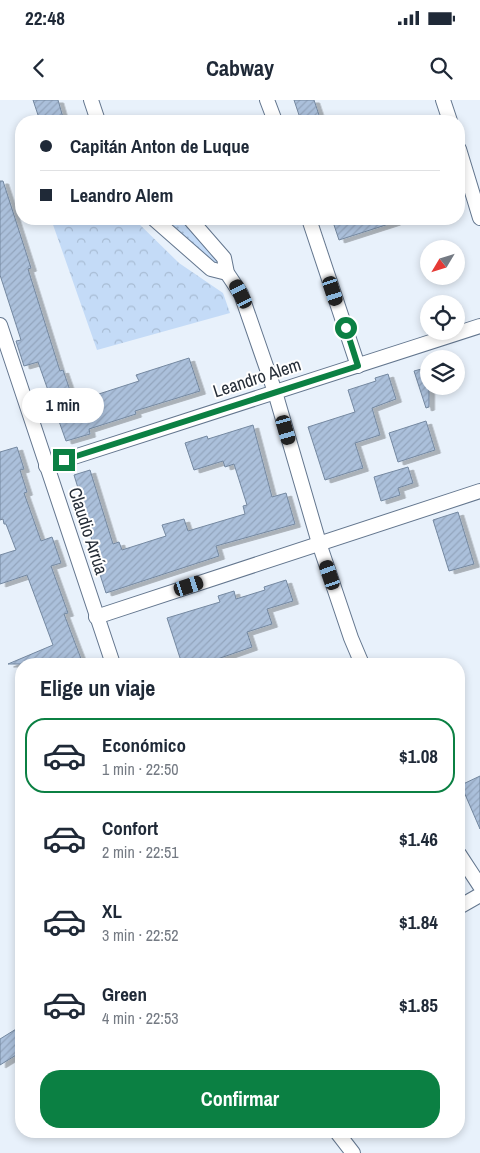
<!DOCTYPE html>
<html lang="es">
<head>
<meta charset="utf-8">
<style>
	:root { --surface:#fff; --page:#f6f6f7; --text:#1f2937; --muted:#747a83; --line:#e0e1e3; --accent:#0b8043 }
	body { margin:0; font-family:"Archivo Narrow",sans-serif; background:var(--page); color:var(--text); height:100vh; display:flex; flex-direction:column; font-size:19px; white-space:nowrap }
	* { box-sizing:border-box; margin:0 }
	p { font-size:16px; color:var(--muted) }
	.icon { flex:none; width:28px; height:28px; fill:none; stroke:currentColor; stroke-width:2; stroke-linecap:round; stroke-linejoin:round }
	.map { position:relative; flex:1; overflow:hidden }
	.panel { position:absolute; left:15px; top:558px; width:450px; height:480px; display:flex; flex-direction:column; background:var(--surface); border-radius:20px; box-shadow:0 2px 8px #0003 }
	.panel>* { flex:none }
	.banner { position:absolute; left:15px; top:15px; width:450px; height:110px; border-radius:20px; box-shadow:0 2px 8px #0003; display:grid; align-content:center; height:110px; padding:0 25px; background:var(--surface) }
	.needle { width:32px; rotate:232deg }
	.tools { position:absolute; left:420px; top:140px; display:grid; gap:10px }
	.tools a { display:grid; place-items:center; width:45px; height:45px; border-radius:50%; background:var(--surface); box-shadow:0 2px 8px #0003; font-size:25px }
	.end { position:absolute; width:22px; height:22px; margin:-11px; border:6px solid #0b8043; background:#fff; box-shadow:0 0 0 2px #fff }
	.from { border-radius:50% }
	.bubble { position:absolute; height:35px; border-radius:18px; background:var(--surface); box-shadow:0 2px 8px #0003; font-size:16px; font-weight:700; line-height:35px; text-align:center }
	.car { position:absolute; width:15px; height:30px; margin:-15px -8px; border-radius:6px; box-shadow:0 0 4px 1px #0007; background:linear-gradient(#222 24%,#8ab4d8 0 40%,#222 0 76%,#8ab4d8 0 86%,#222 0) }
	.banner b { display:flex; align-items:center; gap:18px; height:48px; font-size:19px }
	.banner b+b { border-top:1px solid var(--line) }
	.banner i { width:12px; height:12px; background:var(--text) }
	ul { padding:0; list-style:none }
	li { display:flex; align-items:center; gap:15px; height:75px; margin:0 10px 8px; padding:0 15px; border:2px solid transparent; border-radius:20px }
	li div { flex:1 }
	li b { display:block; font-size:19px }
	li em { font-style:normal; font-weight:700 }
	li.on { border-color:var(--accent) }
	li>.icon { width:45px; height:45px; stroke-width:1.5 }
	h2 { padding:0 25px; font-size:22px; line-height:60px }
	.button { display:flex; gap:10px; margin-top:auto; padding:10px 25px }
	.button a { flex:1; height:58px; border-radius:20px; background:var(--accent); color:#fff; font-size:20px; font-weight:700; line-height:58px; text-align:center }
	.status { display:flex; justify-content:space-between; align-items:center; height:35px; padding:0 25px; background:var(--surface); direction:ltr }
	.status svg { height:14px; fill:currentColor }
	header { display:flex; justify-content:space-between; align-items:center; height:65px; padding:0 25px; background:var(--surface); font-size:22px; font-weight:700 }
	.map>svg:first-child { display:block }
	.grass { fill:url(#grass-dots) }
	.park { fill:url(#park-crowns) }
	.building { fill:url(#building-hatch); stroke:#7488a0; filter:url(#shadow) }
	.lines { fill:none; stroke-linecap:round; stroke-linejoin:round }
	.street-casing { stroke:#63768e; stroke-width:16 }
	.street { stroke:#fff; stroke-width:14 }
	.route { stroke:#0b8043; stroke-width:6 }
	.labels { text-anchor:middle; stroke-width:4; stroke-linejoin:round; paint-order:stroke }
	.street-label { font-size:18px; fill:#262e38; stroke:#fff }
</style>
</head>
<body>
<div class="status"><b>22:48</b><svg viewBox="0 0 49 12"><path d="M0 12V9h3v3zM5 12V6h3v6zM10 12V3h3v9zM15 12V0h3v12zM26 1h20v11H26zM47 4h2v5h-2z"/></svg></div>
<header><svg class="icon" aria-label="back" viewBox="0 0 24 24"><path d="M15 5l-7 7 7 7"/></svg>Cabway<svg class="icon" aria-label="search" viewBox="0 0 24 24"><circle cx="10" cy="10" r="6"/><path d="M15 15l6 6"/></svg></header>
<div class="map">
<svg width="480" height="1053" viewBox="0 0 480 1053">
	<defs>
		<pattern id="grass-dots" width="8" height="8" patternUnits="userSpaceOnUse" patternTransform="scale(1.25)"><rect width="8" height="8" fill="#c4dbf7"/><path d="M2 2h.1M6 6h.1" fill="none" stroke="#a8bcd4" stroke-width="1.8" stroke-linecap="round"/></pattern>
		<pattern id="park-crowns" width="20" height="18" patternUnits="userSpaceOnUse" patternTransform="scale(1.25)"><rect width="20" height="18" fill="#c4dbf7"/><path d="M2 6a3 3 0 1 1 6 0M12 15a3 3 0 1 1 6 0" fill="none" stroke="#a8bcd4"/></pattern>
		<pattern id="building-hatch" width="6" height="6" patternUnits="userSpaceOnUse" patternTransform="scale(1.25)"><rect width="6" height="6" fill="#abc0db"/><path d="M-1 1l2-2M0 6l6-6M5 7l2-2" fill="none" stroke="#93a5bd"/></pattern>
		<filter id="shadow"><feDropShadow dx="5.5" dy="3" stdDeviation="0" flood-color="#0004"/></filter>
	</defs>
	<rect width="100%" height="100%" fill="#e8f1fb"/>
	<!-- grass -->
	<path class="grass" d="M162,119H182L187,123L220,162L217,166Z"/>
	<!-- park -->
	<path class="park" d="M51,119H134L179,163L223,193L230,213L97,250Z"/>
	<!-- building -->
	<g class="building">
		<path d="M33,0H58L64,21H40Z"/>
		<path d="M294,0H314L321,21H301Z"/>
		<path d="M0,81H3L31,168L28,169L60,271L63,270L74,302L139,281L136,275L189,258L200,291L135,311L136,314L89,329L90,334L66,341L38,262L24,266L16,241L21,240L0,175Z"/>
		<path d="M332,119H395V122L339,140Z"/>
		<path d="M429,267V307L426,308L414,271Z"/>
		<path d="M388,274L396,299L372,308L380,335L355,343L363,368L325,380L308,327L355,312L348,290L376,281L375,278Z"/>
		<path d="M426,321L435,350L398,362L389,333Z"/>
		<path d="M253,325L272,397L286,393L295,424L216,446L219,456L106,493L92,450H95L84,415L86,414L74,375L90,370L113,444L119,442L122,450L166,436L162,425L184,419L188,431L245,414L243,406L247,405L234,364L225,367L223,361L194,370L185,343L207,336L208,339Z"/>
		<path d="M17,347L24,369L20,370L27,392L24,393L41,441L52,437L61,463L51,466L68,513L64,514L83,564H8L53,545L27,475L0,484V455L16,450L6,424H4L3,419L0,420V352Z"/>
		<path d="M408,367L413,383L398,388L400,395L381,401L374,377Z"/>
		<path d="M458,412L474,464L449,471L433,420Z"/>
		<path d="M286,480L293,501L267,509L272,524L247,532L252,547L203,564H182L167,518L220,502L218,496L234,491L236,499L265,490L264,487Z"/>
		<path d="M480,676V729L461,685Z"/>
		<path d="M21,926V952L0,965V939Z"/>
	</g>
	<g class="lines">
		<defs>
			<g id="street">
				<path d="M91,0L98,21"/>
				<path d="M267,0L275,21"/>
				<path d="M443,0L450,21"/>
				<path d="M459,49L480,118"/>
				<path d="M154,119L211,169L227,173"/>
				<path d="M190,119L224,158L227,173L241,194L275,292L319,443L351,538L362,564"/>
				<path d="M309,119L358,266"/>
				<path d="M0,225L113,564"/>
				<path d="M46,366L480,226"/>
				<path d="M96,517L480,391"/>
				<path d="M459,754L480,786"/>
				<path d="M459,807L480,795"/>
				<path d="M336,1031L353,1053"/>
			</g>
		</defs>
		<!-- street casing -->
		<use href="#street" class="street-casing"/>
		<!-- street -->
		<use href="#street" class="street"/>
	</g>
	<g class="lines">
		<!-- route -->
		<path class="route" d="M64,360L358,266L346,228"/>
	</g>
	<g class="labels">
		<!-- street labels -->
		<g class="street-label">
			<text transform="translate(257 278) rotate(-18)" y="6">Leandro Alem</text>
			<text transform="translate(88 431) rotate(72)" y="6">Claudio Arrúa</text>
		</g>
	</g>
</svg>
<div class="tools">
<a><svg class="needle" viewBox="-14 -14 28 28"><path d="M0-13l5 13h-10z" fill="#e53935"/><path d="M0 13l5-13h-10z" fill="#747a83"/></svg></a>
<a><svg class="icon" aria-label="locate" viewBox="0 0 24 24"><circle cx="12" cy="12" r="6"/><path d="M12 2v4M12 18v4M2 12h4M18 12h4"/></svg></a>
<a><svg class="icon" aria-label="layers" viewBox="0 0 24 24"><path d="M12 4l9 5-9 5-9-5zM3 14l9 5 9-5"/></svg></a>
</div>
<i class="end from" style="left:346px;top:228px"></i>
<i class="end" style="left:64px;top:360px"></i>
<div class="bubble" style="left:22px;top:288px;width:82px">1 min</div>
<i class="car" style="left:333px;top:191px;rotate:162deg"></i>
<i class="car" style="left:241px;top:194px;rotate:333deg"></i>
<i class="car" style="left:286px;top:330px;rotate:164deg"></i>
<i class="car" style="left:330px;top:475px;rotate:341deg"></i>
<i class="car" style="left:189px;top:486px;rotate:72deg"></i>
<div class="banner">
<b><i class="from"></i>Capitán Anton de Luque</b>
<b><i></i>Leandro Alem</b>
</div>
<section class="panel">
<h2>Elige un viaje</h2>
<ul>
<li class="on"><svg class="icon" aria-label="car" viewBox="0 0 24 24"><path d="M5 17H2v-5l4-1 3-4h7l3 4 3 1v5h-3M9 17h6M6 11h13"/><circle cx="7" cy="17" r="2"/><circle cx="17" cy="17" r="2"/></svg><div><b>Económico</b><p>1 min · 22:50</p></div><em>$1.08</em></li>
<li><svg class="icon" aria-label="car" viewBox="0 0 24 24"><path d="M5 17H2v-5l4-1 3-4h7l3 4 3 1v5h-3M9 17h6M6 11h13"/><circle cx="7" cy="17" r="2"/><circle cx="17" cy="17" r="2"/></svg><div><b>Confort</b><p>2 min · 22:51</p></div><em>$1.46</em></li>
<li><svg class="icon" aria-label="car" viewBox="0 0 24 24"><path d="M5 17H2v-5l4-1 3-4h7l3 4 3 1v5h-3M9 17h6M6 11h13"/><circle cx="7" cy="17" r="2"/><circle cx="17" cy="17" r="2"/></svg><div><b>XL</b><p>3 min · 22:52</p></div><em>$1.84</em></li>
<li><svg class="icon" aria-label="car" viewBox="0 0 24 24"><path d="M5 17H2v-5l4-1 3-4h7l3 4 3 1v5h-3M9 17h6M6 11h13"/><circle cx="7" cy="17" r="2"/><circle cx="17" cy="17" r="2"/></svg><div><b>Green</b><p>4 min · 22:53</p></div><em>$1.85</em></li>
</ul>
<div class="button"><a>Confirmar</a></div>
</section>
</div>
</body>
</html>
